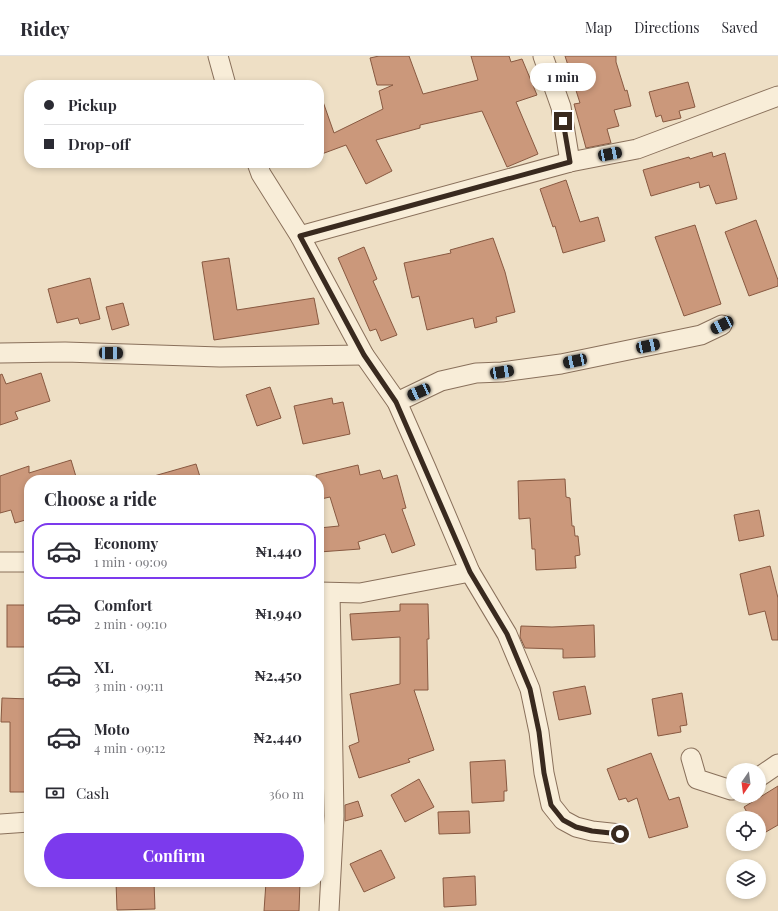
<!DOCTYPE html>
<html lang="en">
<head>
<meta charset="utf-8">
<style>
	:root { --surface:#fff; --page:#f7f7f7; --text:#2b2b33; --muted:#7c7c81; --line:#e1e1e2; --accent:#7c3aed }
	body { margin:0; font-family:"Playfair Display",serif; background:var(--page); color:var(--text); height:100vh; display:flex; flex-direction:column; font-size:15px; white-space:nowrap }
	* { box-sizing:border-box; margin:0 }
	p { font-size:13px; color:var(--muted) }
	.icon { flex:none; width:22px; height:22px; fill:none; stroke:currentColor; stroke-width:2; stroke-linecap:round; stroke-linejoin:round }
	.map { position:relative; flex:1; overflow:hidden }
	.details { position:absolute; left:24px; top:419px; width:300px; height:412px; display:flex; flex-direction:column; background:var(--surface); border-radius:16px; box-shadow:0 2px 6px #0003 }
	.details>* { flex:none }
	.top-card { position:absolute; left:24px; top:24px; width:300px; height:88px; border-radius:16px; box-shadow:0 2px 6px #0003; display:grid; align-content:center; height:88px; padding:0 20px; background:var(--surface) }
	.needle { width:26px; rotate:194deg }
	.controls { position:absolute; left:726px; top:707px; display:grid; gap:8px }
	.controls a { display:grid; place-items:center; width:40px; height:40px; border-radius:50%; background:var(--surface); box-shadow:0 2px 6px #0003; font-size:20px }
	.end { position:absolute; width:18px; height:18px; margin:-9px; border:5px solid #392a1f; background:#fff; box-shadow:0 0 0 2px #fff }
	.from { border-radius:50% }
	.bubble { position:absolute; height:28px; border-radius:14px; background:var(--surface); box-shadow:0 2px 6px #0003; font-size:13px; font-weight:700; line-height:28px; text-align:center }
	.car { position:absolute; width:12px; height:24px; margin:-12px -6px; border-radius:5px; box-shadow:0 0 3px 1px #0007; background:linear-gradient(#222 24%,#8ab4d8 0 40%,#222 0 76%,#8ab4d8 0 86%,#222 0) }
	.top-card b { display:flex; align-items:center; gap:14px; height:38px; font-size:15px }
	.top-card b+b { border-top:1px solid var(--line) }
	.top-card i { width:10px; height:10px; background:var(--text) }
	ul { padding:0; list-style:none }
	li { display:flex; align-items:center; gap:12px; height:56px; margin:0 8px 6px; padding:0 12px; border:2px solid transparent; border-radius:16px }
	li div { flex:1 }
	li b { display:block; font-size:15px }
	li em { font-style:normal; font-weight:700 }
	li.on { border-color:var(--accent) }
	li>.icon { width:36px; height:36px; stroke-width:1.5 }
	h2 { padding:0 20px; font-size:18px; line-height:48px }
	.pay { display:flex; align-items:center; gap:10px; height:44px; padding:0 20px; font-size:15px }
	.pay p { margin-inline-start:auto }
	.primary-button { display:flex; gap:8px; margin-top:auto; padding:8px 20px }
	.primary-button a { flex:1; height:46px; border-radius:24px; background:var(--accent); color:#fff; font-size:16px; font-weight:700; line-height:46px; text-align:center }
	header { display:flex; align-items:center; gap:24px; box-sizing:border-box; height:56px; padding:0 20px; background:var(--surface); border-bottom:1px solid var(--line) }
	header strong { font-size:19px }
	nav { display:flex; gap:22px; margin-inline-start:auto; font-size:14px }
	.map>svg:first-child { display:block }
	.building { fill:#cb987b; stroke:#885941 }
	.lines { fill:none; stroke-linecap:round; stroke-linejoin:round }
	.minor-casing { stroke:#89705b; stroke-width:21 }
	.minor { stroke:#f8edd8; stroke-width:19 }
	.route { stroke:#392a1f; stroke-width:5 }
</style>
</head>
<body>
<header>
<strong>Ridey</strong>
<nav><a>Map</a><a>Directions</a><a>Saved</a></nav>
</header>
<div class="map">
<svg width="778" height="855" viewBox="0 0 778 855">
	<rect width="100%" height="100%" fill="#eedfc5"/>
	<!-- building -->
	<g class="building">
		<path d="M379,0H409L423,38L478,24L471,0H509L511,6L522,3L537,39L516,46L538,98L507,111L482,55L420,69V72L376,84L392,115L366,128L346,89L319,99V41L321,40L334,77L383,53L379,35L393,29H377L370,2Z"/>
		<path d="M565,0H616V6L625,35L627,34L631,50L614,54L619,70L607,73L611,87L586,92L574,48L580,47Z"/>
		<path d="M688,26L695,51L679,55L681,62L663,66L661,59L656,61L649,36Z"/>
		<path d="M712,96L713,101L725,97L737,143L716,148L709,129L700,132L699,126L651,140L643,114L689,101L690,103Z"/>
		<path d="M566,124L580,166L598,161L605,185L563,197L555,170L553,171L540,133Z"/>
		<path d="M756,164L778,224V230L749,240L725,176Z"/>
		<path d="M695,169L721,248L684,260L655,181Z"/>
		<path d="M493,182L505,216L515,256L496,261L497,266L475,272L473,262L427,274L419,240L412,242L404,207L451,197L450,194Z"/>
		<path d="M364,191L377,223L373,225L397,279L381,285L376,273L370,275L338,202Z"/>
		<path d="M229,202L237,254L314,242L319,268L214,284L202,206Z"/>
		<path d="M90,222L100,263L80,268L78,262L57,267L48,233Z"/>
		<path d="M123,247L129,269L112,274L106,251Z"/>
		<path d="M41,317L50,345L15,356L18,363L0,369V319L2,318L6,328Z"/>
		<path d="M270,331L281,362L257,370L246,339Z"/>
		<path d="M332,342L333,348L343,346L350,378L303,388L294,350Z"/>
		<path d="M71,404L77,424H29V463L15,467L11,454L0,457V420L29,410V417Z"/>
		<path d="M196,408L201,424H155L154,420Z"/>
		<path d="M358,409L360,419L380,414L383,423L397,419L406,452L402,453L415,489L392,497L385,478L358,486L360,493L319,496V472L339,470L330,441L321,443L319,433V424H317L316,419Z"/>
		<path d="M565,423L566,441L570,442L572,470H574L575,480H578L580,499L575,500L576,512L536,514L535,493H532L530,462L519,463L518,425Z"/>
		<path d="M759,454L764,480L739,485L734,459Z"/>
		<path d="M770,510L778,542V584H772L765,555L749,559L740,518Z"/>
		<path d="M400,548H428L429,583H427L428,634H414L434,694L408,703L410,706L359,722L349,690L359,686L350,638L400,628V581L352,584L350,558L400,555Z"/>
		<rect x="7" y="549" width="22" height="42"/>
		<path d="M594,569L595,601L563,602V593L525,592L520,581L521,570L552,571Z"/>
		<path d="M585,630L591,658L559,664L553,636Z"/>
		<path d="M682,637L687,669L680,670L681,676L658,680L652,643Z"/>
		<path d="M2,642L29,643V736H10V666H1Z"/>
		<path d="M651,697L669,744L679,741L688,771L649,782L637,742L628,746L626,742L619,744L607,713Z"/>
		<path d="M505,704L507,735H504V745L472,747L470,706Z"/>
		<path d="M419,723L434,751L405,766L391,739Z"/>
		<path d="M778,730V769L759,780V762H750L744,751Z"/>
		<path d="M358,745L363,760L345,765V749Z"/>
		<path d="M469,755L470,777L439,778L438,756Z"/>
		<path d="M381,794L395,822L364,836L350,808Z"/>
		<path d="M475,820L476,849L444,851L443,822Z"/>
		<path d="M116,826H154L155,853L117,854Z"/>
		<path d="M266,826H300L299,855H264Z"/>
	</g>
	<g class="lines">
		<defs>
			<g id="minor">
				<path d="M218,0L226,29"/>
				<path d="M543,0L561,51L570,106"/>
				<path d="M257,107L261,118L300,180L364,299L397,346L426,412L470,516L507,578L530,633L539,676L544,717L551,749L563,764L576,771L592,775L620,778"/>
				<path d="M300,180L570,106L637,93L778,40"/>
				<path d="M0,297L65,296L220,301L364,299"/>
				<path d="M397,346L441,325L476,317L502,316L561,308L701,279L722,269"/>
				<path d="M0,506H29"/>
				<path d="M319,536L360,537L470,516"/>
				<path d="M691,702L697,723L731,734H733"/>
				<path d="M759,721L778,708"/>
				<path d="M0,768L29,766"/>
				<path d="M329,855L334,760L330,537"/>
			</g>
		</defs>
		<!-- minor casing -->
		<use href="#minor" class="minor-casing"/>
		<!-- minor -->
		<use href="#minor" class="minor"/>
	</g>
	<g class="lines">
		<!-- route -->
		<path class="route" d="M563,65L570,106L300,180L364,299L396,346L470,516L507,578L530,633L539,676L544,717L551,749L563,764L576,771L592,775L620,778"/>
	</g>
</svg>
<div class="controls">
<a><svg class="needle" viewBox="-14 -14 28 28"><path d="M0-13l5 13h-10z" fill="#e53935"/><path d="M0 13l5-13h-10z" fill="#7c7c81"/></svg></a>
<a><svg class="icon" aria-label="locate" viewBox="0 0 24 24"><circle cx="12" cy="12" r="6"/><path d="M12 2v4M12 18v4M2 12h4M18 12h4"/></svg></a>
<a><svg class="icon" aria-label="layers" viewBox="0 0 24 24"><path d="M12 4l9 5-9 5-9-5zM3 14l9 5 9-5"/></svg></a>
</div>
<i class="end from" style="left:620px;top:778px"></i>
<i class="end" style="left:563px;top:65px"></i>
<div class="bubble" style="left:530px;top:7px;width:66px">1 min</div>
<i class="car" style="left:610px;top:98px;rotate:79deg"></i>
<i class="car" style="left:722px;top:269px;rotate:244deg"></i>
<i class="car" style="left:648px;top:290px;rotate:78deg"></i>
<i class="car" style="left:111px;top:297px;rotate:91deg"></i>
<i class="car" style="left:575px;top:305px;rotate:258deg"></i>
<i class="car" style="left:502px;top:316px;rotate:81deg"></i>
<i class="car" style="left:419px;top:336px;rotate:246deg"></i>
<div class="top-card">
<b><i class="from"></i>Pickup</b>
<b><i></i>Drop-off</b>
</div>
<section class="details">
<h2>Choose a ride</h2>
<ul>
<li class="on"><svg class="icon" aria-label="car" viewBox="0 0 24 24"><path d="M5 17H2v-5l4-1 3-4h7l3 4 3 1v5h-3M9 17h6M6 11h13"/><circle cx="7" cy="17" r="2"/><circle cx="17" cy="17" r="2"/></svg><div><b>Economy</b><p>1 min · 09:09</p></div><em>₦1,440</em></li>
<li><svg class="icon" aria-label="car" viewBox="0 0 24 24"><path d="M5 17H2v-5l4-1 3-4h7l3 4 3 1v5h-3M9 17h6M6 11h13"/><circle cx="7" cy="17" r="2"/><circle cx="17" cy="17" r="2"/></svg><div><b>Comfort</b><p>2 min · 09:10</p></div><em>₦1,940</em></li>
<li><svg class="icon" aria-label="car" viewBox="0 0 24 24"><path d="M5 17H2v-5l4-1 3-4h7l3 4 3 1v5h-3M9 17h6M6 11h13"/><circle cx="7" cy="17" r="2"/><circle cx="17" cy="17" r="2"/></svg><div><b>XL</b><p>3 min · 09:11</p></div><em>₦2,450</em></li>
<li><svg class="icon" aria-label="car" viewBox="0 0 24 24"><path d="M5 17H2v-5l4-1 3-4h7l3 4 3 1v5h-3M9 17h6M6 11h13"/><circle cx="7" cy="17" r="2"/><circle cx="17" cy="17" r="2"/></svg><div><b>Moto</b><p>4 min · 09:12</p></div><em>₦2,440</em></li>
</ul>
<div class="pay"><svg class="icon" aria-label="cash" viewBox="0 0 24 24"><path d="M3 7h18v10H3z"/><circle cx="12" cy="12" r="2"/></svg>Cash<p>360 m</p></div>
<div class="primary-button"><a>Confirm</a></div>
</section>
</div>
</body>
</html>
